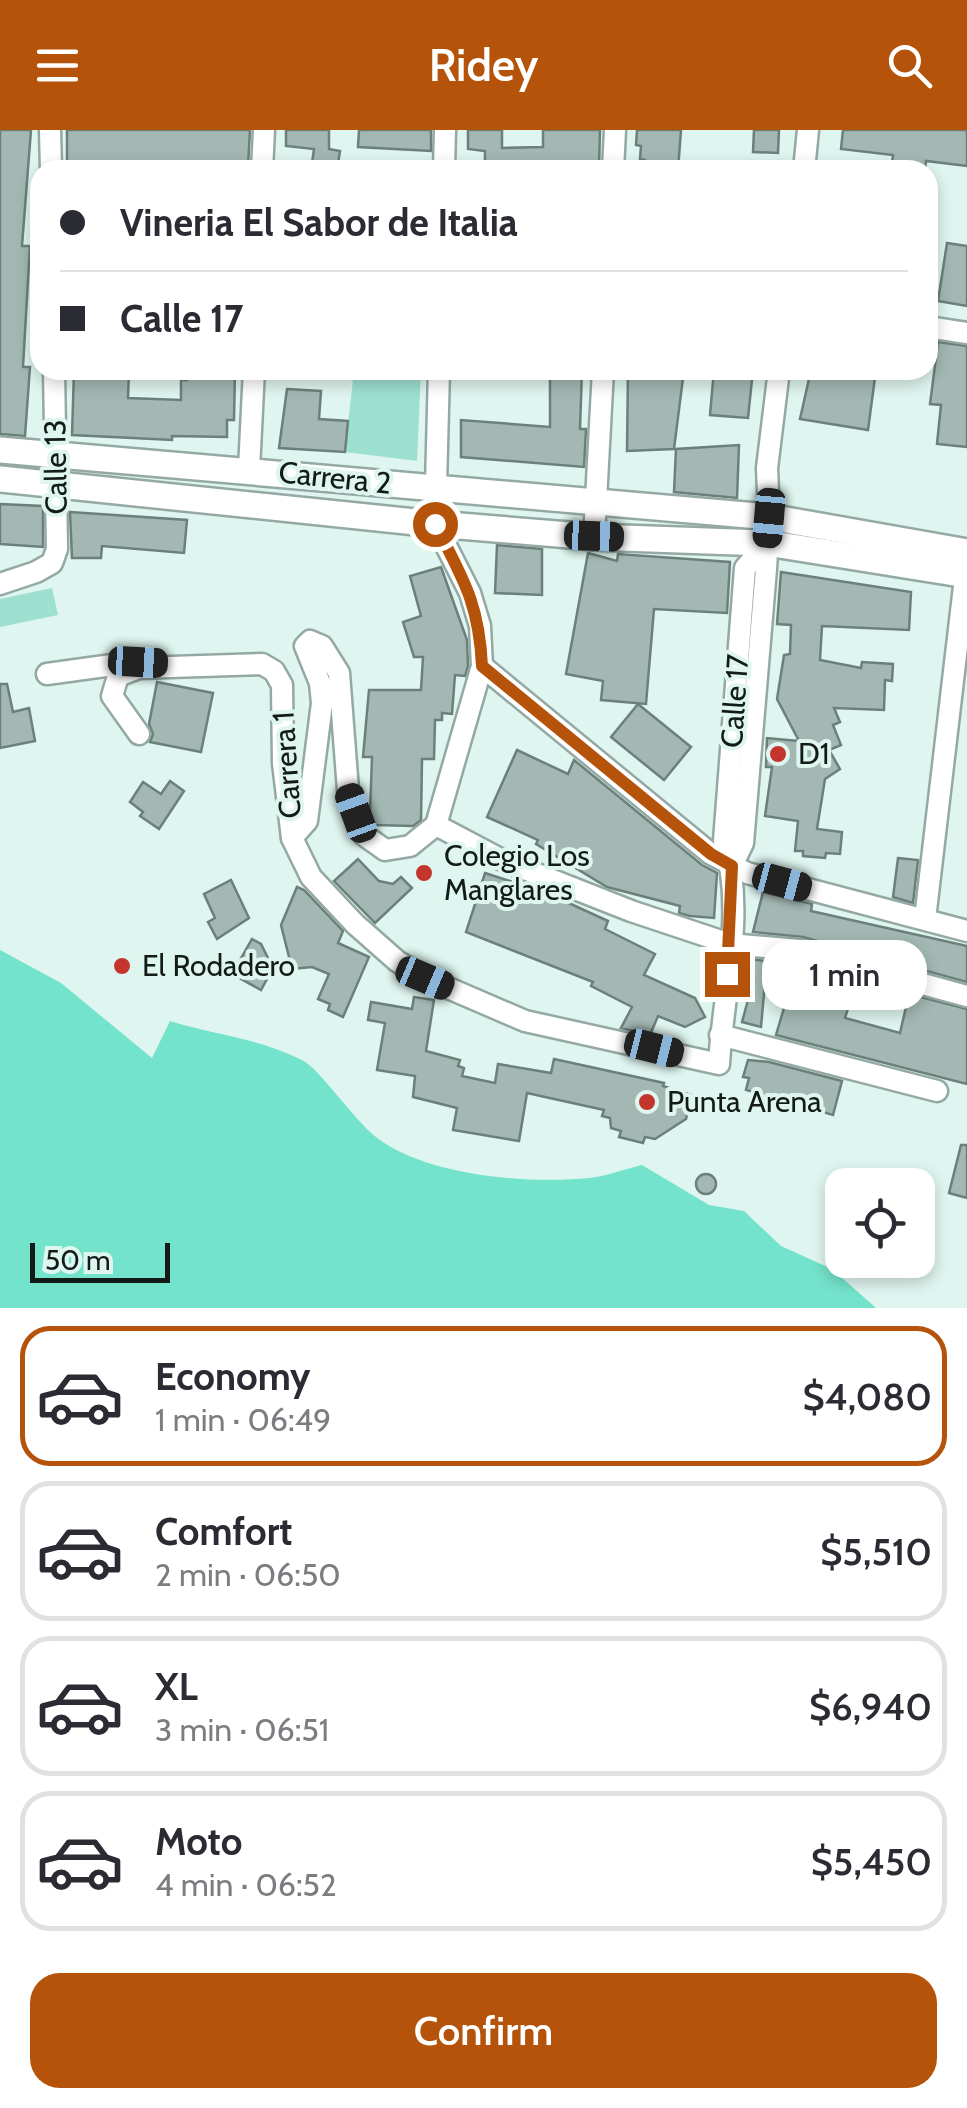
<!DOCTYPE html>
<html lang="en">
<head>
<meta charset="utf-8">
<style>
	:root { --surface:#fff; --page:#f7f7f7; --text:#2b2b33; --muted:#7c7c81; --line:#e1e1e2; --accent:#b45309 }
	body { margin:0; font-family:Cabin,sans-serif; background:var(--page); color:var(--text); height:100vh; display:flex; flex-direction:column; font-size:38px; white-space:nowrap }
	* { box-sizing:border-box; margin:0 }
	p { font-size:32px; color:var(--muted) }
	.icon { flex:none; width:55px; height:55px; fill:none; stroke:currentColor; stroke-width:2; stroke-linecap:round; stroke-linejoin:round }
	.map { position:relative; height:1178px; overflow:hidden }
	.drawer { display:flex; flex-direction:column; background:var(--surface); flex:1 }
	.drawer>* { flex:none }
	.guide { position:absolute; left:30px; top:30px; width:908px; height:220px; border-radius:30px; box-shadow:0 5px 15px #0003; display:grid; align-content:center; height:220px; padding:0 30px; background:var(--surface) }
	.tools { position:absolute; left:825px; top:1038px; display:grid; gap:20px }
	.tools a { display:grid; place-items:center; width:110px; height:110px; border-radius:20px; background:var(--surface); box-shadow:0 5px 15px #0003; font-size:50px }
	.scale { position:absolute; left:30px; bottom:25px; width:140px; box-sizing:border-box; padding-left:10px; border:5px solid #131b19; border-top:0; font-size:28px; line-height:35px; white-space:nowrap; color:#131b19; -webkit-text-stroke:8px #dff5ef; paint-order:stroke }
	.end { position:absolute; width:45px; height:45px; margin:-22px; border:12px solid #b45309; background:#fff; box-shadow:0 0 0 5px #fff }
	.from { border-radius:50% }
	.bubble { position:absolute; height:70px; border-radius:30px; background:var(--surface); box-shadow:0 5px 15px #0003; font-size:32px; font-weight:600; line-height:70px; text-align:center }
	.car { position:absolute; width:30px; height:60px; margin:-30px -15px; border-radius:12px; box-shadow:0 0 8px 2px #0007; background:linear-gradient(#222 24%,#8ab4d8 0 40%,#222 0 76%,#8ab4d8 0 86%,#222 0) }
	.guide b { display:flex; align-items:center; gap:35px; height:95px; font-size:38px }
	.guide b+b { border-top:2px solid var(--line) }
	.guide i { width:25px; height:25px; background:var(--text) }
	ul { padding:18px 0 0; list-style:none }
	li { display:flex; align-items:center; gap:30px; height:140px; margin:0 20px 15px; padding:0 10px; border:5px solid var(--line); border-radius:30px }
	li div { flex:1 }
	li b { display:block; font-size:38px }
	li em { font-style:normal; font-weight:600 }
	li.current { border-color:var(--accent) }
	li>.icon { width:90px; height:90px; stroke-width:1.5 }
	.primary-button { display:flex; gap:20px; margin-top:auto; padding:20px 30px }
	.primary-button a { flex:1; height:115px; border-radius:30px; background:var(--accent); color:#fff; font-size:40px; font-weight:600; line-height:115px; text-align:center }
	header { display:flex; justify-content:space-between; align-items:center; height:130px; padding:0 30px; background:var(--accent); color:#fff; font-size:45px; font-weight:600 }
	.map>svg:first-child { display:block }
	.green { fill:#9de0d0 }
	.water { fill:#74e3cb }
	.building { fill:#a3b8b3; stroke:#6c807b; stroke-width:2.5 }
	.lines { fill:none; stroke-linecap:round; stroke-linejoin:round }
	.minor-casing { stroke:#95a9a4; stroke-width:25 }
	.tertiary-casing { stroke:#95a9a4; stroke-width:30 }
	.minor { stroke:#fff; stroke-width:20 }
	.tertiary { stroke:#fff; stroke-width:25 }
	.route { stroke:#b45309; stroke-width:12 }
	.poi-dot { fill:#c3352d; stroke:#dff5ef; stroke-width:4 }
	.labels { text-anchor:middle; stroke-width:8; stroke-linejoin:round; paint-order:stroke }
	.street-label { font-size:30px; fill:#131b19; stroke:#dff5ef }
	.poi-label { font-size:30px; fill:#131b19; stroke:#dff5ef; text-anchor:start }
</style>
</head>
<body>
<header><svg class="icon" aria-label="menu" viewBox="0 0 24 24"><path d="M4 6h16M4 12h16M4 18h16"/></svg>Ridey<svg class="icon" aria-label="search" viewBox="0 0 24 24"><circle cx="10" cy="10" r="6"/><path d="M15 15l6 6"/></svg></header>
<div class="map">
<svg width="967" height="1178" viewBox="0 0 967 1178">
	<rect width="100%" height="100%" fill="#dff5ef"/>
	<!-- green -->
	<g class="green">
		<path d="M354,240H421L417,331L345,322Z"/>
		<path d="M52,458L58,485L0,497V469Z"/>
	</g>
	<!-- water -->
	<path class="water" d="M0,820L61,853L152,928L170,891C215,905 258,908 302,930C319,938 354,990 376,1007C426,1046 527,1054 590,1048C607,1046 625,1039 642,1035L709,1075L744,1081L781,1116L832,1139L876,1178H0Z"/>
	<!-- building -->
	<g class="building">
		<path d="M0,0H31L22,116H30L23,237H30L25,306L0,304Z"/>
		<path d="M67,0H250L248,36L67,38Z"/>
		<path d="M286,0H329V19L340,21L337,40H311L314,19L286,16Z"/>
		<path d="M359,0H431V21L358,17Z"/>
		<path d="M468,0H502V18L543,17V0H600L599,37L485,35V21L468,19Z"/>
		<path d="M637,0H681L678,40H644L645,30L640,29L641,16L636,15Z"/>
		<path d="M754,0H779L778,23L753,22Z"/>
		<path d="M843,0H967V36L926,31L925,40H891L893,25L841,19Z"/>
		<path d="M947,113L967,116V176L938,171Z"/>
		<path d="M938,212L967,216V317L937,314L941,275L930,274Z"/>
		<path d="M74,240H129L128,268L181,270V250H187V240H235L234,290H227V307L172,306V310L72,305Z"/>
		<path d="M550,240H582L580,299H586L584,337L461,327V290L550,297Z"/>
		<path d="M628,240H684L674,319L627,321Z"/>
		<path d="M714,240H753L748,288L710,285Z"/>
		<path d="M811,240H876L868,300L800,289Z"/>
		<path d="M287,259L321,261L319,289L348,291L345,322L279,318Z"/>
		<path d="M739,315L737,368L674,362L676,319Z"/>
		<path d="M0,374L43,376V417L0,414Z"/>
		<path d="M70,382L187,390L184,423L102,416L101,428H72Z"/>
		<path d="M497,415L542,419V465L495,463Z"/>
		<path d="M588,423L617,431L618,424L730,432L727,483L654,479L646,574L601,570L603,551L566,544Z"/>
		<path d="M441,437L467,510L468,536L465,546L455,545L452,584L442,583V590H435L434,629H422L421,690L413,696L375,695L370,682L372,627H363L369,560H421L423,527H414L403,492L421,486L410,446Z"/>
		<path d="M781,442L911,462L909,500L822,496L820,530L861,538L862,532L893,534L892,551L885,550L884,580L834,578L840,592L833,595L841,615L829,620L840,639L825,649L817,699L842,702L840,724L826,723L825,728L803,726V721H795L798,691L765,686L772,637H766L767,608L799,611L777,569L784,525L790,524L791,495L777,494Z"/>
		<path d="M157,552L213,563L201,622L150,612L153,604L149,594Z"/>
		<path d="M0,554H7L13,582L29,578L35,611L0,618Z"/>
		<path d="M638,574L691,617L664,650L611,607Z"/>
		<path d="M517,620L568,644L574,630L702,735L717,743L714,788L690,786L679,783L680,776L607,757L536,714L538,710L487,687Z"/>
		<path d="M170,651L184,661L159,699L140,686L143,682L130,672L143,652L161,664Z"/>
		<path d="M898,728L918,730L913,773L893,767Z"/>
		<path d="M358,729L379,751L393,754L401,747L412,758L375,793L334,751Z"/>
		<path d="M485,743L547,763L608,791L605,799L655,824L644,845L695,868L705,887L685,897L658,886L650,905L621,898L632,877L591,856L593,852L466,802Z"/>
		<path d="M231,750L249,788L217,809L208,792L215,788L204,764Z"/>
		<path d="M297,757L304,760L343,801L338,813L369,827L343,887L328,880L330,874L318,869L329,844L312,837L292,839L281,795Z"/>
		<path d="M763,762L812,774L811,781L967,816V852L803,807L753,802Z"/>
		<path d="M252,809L261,814L273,838L261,860L232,844Z"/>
		<path d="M748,829L767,831L761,897L742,892L754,848L746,847Z"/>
		<path d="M797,834L857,850L845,888L900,903L909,864L967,879V954L776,905Z"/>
		<path d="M414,867L434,870L426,921L460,930L458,936L464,938L462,946L495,953L498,934L551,943L554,929L664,953L663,956L695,966L692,982L688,981L686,989L655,1009L645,1007L643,1013L619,1007L621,1001L611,998L610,988L602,986L604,980L527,963L519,1011L453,1000L457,978L413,967L415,946L377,940L385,893L368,890L371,872L412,879Z"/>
		<path d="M748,930L769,932L842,951L833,985L746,960L749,948L743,947Z"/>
		<path d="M961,1015H967V1068L949,1063Z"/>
		<circle cx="706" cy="1054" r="10"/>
	</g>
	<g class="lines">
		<defs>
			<g id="minor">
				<path d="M50,0L51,40"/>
				<path d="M262,40L264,0"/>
				<path d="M444,40L445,0"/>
				<path d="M613,40L615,0"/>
				<path d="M804,40L808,0"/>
				<path d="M928,197L967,203"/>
				<path d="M249,339L254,240"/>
				<path d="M594,407L603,240"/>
				<path d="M0,454L36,442L52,433L57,419L54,240"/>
				<path d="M482,536L711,724L747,743L967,801"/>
				<path d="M47,544L134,532"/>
				<path d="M139,604L112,566L118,546L139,538L262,534L274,541L282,555L283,633L292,708L311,747L355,794L397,831L425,848L525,891L719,934C723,862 746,781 724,711L745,438L767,413"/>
				<path d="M436,695L504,731L631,781L730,814L799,820L967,866"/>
				<path d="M436,695L482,536L480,496L470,463L435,394L439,240"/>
				<path d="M292,708L307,691L322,573L320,553L305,516L310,511L322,516L339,543L348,660L364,705L385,720L410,716L436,695"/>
				<path d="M732,736L743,713L766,439L769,387L767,338L779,240"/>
				<path d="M925,789L967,431"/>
				<path d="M720,905L937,961"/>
			</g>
			<g id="tertiary">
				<path d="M0,320L769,387L967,422"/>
				<path d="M0,349L435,394L594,407L767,413L967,445"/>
			</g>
		</defs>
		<!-- minor casing -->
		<use href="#minor" class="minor-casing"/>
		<!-- tertiary casing -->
		<use href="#tertiary" class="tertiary-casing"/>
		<!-- minor -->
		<use href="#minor" class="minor"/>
		<!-- tertiary -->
		<use href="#tertiary" class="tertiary"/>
	</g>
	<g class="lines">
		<!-- route -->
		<path class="route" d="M435,394C463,449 479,473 482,536L711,724L732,736L727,844"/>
	</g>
	<!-- markers -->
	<g class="poi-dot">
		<circle cx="778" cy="624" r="10"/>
		<circle cx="424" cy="743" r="10"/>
		<circle cx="122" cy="836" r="10"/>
		<circle cx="647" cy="972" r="10"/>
	</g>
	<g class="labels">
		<!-- street labels -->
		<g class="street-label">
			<text transform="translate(56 337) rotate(-91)" y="10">Calle 13</text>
			<text transform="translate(335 348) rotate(6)" y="10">Carrera 2</text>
			<text transform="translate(735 571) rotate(-86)" y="10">Calle 17</text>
			<text transform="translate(287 635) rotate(-94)" y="10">Carrera 1</text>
		</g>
		<!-- poi labels -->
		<g class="poi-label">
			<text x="798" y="634">D1</text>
			<text x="444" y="736">Colegio Los<tspan x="444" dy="34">Manglares</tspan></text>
			<text x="142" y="846">El Rodadero</text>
			<text x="667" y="982">Punta Arena</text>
		</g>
	</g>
</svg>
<div class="tools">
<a><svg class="icon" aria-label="locate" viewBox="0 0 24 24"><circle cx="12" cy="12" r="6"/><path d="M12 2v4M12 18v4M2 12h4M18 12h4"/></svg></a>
</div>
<div class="scale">50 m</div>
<i class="end from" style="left:435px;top:394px"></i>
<i class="end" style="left:727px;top:844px"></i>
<div class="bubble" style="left:762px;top:810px;width:165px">1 min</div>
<i class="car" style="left:769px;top:388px;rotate:185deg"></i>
<i class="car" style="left:594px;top:406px;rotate:92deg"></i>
<i class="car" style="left:138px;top:532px;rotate:93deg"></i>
<i class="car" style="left:356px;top:683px;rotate:340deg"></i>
<i class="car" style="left:782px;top:752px;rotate:105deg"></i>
<i class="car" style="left:425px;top:848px;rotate:113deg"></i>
<i class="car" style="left:654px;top:918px;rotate:104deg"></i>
<div class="guide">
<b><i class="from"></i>Vineria El Sabor de Italia</b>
<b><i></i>Calle 17</b>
</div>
</div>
<section class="drawer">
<ul>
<li class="current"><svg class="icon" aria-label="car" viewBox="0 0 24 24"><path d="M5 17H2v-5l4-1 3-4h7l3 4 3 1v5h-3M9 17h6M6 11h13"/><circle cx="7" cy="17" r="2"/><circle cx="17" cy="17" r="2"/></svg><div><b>Economy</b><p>1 min · 06:49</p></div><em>$4,080</em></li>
<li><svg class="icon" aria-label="car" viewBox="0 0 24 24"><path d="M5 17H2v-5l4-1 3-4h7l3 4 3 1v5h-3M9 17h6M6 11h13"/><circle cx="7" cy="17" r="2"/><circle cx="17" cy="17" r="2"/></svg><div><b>Comfort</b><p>2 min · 06:50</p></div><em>$5,510</em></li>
<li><svg class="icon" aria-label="car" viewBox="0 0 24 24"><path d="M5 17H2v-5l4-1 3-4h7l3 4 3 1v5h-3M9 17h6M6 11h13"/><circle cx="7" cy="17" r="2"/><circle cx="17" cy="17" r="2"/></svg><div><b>XL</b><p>3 min · 06:51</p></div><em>$6,940</em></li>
<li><svg class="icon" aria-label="car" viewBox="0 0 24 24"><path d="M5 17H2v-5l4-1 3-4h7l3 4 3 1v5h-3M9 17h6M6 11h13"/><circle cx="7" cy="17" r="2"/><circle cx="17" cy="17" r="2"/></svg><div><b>Moto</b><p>4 min · 06:52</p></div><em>$5,450</em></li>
</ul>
<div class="primary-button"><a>Confirm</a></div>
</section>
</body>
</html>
